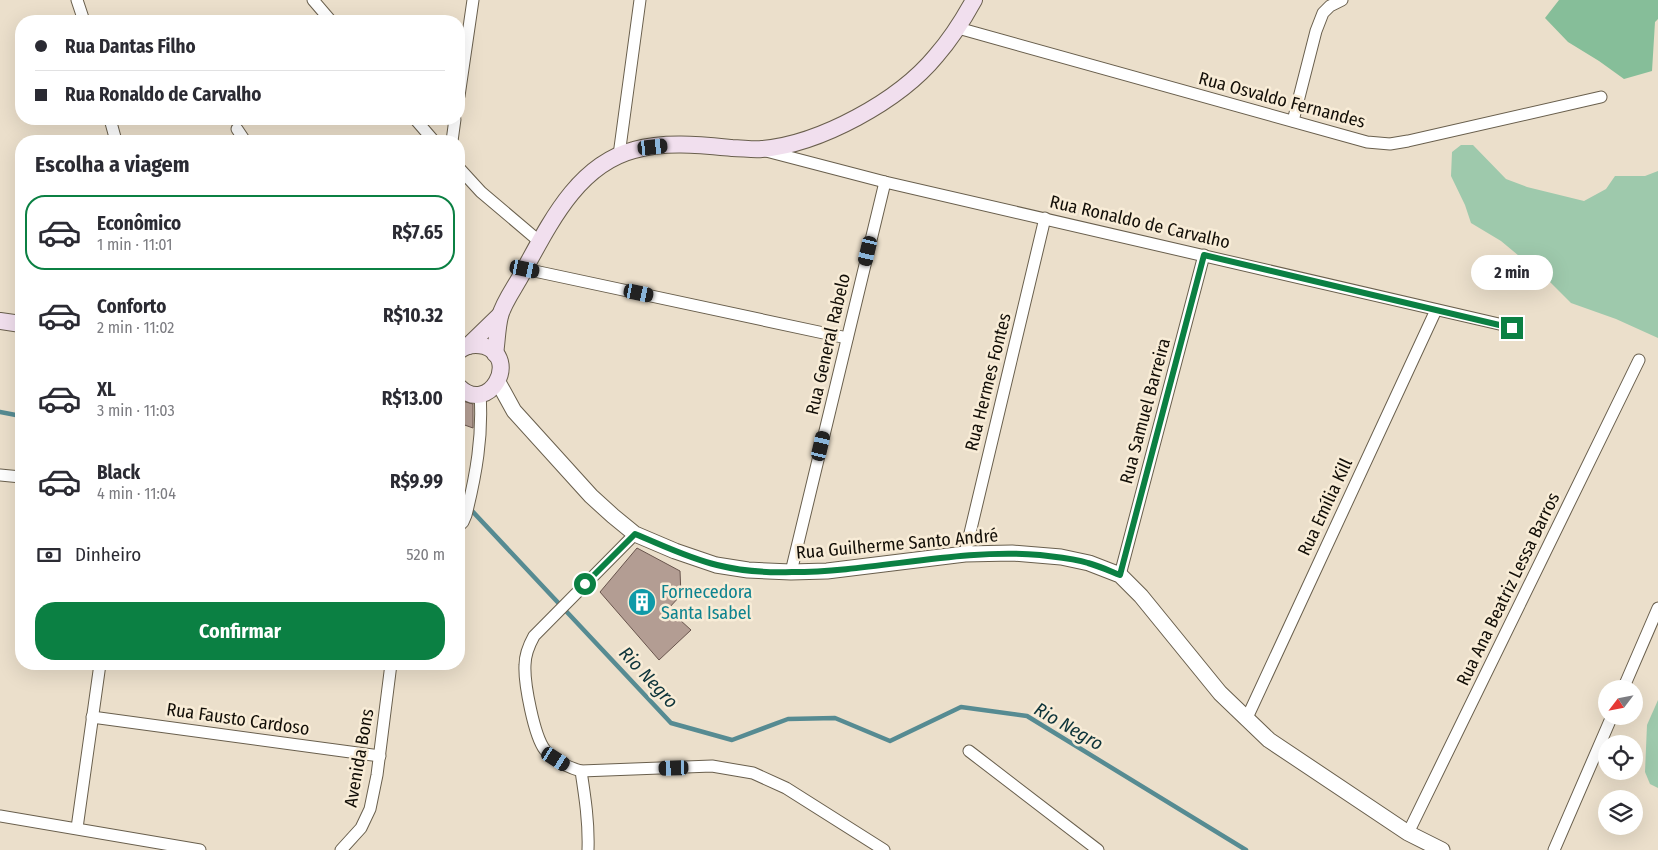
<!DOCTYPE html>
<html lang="pt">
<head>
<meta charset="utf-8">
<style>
	:root { --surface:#fff; --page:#f7f7f7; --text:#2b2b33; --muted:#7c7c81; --line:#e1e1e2; --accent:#0b8043 }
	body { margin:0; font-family:"Fira Sans Condensed",sans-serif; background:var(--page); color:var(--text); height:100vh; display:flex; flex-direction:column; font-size:19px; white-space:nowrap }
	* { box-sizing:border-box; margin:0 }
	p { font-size:16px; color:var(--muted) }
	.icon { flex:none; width:28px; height:28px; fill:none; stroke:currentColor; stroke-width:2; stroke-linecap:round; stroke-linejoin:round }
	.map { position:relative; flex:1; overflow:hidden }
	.drawer { position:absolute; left:15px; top:135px; width:450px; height:535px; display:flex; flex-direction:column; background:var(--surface); border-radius:20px; box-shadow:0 5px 20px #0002 }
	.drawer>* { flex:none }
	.top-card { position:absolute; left:15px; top:15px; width:450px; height:110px; border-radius:20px; box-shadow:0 5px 20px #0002; display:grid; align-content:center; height:110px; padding:0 20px; background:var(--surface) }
	.needle { width:32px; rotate:238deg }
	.fabs { position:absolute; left:1598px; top:680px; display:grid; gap:10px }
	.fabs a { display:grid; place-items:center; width:45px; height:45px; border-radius:50%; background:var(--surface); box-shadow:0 5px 20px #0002; font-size:25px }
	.end { position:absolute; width:22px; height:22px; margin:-11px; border:6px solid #0b8043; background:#fff; box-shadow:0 0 0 2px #fff }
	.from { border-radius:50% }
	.bubble { position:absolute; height:35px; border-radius:18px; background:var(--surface); box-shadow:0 5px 20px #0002; font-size:16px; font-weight:700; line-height:35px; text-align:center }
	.car { position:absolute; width:15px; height:30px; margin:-15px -8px; border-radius:6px; box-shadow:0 0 4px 1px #0007; background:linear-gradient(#222 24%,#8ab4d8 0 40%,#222 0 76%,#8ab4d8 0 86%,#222 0) }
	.top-card b { display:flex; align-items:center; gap:18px; height:48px; font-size:19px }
	.top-card b+b { border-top:1px solid var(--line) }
	.top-card i { width:12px; height:12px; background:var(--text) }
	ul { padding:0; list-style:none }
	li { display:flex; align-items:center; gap:15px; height:75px; margin:0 10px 8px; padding:0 10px; border:2px solid transparent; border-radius:20px }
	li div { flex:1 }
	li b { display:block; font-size:19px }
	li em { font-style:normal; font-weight:700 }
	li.on { border-color:var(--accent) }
	li>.icon { width:45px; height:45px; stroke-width:1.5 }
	h2 { padding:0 20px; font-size:22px; line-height:60px }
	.pay { display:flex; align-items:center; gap:12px; height:55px; padding:0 20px; font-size:19px }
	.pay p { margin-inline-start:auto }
	.button { display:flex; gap:10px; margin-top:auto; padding:10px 20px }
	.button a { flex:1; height:58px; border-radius:20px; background:var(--accent); color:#fff; font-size:20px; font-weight:700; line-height:58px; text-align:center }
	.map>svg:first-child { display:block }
	.green { fill:#9ec9ac }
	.forest { fill:#86be99 }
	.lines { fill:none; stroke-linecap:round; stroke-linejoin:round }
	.stream { stroke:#568b92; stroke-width:4.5 }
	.building { fill:#b39d93; stroke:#69554d }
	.minor-casing { stroke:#695f4d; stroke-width:13 }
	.tertiary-casing { stroke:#695f4d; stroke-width:17 }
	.secondary-casing { stroke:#695f4d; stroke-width:18 }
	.minor { stroke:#fff; stroke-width:11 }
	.tertiary { stroke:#fff; stroke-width:15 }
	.secondary { stroke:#f1dfee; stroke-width:16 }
	.route { stroke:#0b8043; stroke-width:6 }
	.labels { text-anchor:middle; stroke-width:5; stroke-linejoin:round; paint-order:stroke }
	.street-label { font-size:18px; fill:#120e07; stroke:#f8ecd7 }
	.culture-label { font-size:18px; fill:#0d838f; stroke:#f8ecd7; text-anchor:start }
	.water-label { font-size:19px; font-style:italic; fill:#0c3339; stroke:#f8ecd7 }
</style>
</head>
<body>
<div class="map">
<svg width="1658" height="850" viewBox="0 0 1658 850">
	<rect width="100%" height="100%" fill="#ebdfcb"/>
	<!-- green -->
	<g class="green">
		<path d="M1461,145H1473L1506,179L1527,187L1584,201L1606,189L1615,176H1645L1658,171V338L1616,319L1571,303L1548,280L1501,241L1471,223L1465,205L1451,176L1452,152Z"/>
		<path d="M1658,700V788L1650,784L1645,772L1647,725Z"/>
	</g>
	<!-- forest -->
	<path class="forest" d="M1559,0H1658V19L1655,22L1652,71L1624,79L1599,61L1568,42L1545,18Z"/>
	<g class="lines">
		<!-- stream -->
		<g class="stream">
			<path d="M0,412L21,416"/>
			<path d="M459,497L671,723L732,740L788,719L835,718L890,741L961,707L1027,716L1246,850"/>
		</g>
	</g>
	<!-- building -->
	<g class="building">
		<path d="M459,400L473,404V428L459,423Z"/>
		<path d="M637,548L680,571L681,595L668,609L691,630L659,660L600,592Z"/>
	</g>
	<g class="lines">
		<defs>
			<g id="minor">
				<path d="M77,0L84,21"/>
				<path d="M313,0L331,21"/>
				<path d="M958,28L1367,142L1390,144L1408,141L1601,97"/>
				<path d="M459,96L473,0"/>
				<path d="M110,119L116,141"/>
				<path d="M415,119L434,141"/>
				<path d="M1293,121L1316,31L1323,13L1330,6L1342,0"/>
				<path d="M237,129L245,141"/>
				<path d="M452,141L455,119"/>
				<path d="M766,151L885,182L1512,327"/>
				<path d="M619,155L640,0"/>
				<path d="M459,168L481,192L540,242"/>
				<path d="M525,269L847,338"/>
				<path d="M0,475L21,477"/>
				<path d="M459,526L463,522L466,515C476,475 483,436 480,394"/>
				<path d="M965,554L1045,218"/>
				<path d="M791,572L885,182"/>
				<path d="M1120,575L1204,255"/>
				<path d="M1623,689L1658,608"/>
				<path d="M92,717L380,756"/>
				<path d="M1246,720L1436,310"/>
				<path d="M969,751L1098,850"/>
				<path d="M581,771L712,766L753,773L786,788L884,850"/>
				<path d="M0,816L200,850"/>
				<path d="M77,828L100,664"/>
				<path d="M1408,833L1639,360"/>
				<path d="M341,850L361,828L370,809L377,775L391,664"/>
				<path d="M588,850C589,823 585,797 581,771C567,767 555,761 545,750C534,736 524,683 525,665C525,654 529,645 534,636L635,534"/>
				<path d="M1554,850L1612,716"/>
			</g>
			<path id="tertiary" d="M498,382L514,411L591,496L613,516L635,534L675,551L716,565L748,570L791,572L827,571L965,554L1012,553L1061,557L1089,563L1120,575L1141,596L1220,693L1269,740L1408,833L1442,850"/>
			<g id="secondary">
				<path d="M0,321L21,324"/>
				<path d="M468,346L500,315"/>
				<path d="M459,351C466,345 475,344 484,346C521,358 489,416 459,387"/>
				<path d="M495,354C497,341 497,328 500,316C504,301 516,286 523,272C549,225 577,165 634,150C665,141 701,145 732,148C742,148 753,150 762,149C820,144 899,101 936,56C951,39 963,20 974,0"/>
			</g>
		</defs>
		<!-- minor casing -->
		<use href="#minor" class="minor-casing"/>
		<!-- tertiary casing -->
		<use href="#tertiary" class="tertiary-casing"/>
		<!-- secondary casing -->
		<use href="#secondary" class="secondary-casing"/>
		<!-- minor -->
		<use href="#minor" class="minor"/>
		<!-- tertiary -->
		<use href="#tertiary" class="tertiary"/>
		<!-- secondary -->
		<use href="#secondary" class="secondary"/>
	</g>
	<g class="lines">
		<!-- route -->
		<path class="route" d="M585,584L635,534C662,545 688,558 717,565C741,571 767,573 792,572C875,572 956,548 1040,555C1056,557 1073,558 1088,563C1099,566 1110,571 1120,575L1204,255L1512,328"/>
	</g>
	<!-- icons -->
	<defs>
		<symbol id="building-disc" viewBox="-11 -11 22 22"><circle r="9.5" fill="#0f9aa8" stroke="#f8ecd7"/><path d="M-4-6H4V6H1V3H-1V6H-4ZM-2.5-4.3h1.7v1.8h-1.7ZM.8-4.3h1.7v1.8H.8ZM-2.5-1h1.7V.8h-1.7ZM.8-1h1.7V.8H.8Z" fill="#fff"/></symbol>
	</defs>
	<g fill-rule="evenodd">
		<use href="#building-disc" x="626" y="586" width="32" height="32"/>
	</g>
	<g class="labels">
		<!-- street labels -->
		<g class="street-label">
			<text transform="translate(1282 100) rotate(15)" y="6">Rua Osvaldo Fernandes</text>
			<text transform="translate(1140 222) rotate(13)" y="6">Rua Ronaldo de Carvalho</text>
			<text transform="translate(828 344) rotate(-77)" y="6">Rua General Rabelo</text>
			<text transform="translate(988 382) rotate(-76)" y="6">Rua Hermes Fontes</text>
			<text transform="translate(1145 411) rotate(-75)" y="6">Rua Samuel Barreira</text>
			<text transform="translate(1325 507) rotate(-65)" y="6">Rua Emília Kill</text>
			<text transform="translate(897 544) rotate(-5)" y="6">Rua Guilherme Santo André</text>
			<text transform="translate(1508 589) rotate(-64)" y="6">Rua Ana Beatriz Lessa Barros</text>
			<text transform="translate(238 719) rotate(8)" y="6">Rua Fausto Cardoso</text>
			<text transform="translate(359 758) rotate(-80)" y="6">Avenida Bons</text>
		</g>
		<!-- culture labels -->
		<g class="culture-label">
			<text x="661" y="598">Fornecedora<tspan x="661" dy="21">Santa Isabel</tspan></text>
		</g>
		<!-- water labels -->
		<g class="water-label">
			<text transform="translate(649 677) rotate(47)" y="7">Rio Negro</text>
			<text transform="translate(1069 726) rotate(30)" y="7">Rio Negro</text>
		</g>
	</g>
</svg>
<div class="fabs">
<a><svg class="needle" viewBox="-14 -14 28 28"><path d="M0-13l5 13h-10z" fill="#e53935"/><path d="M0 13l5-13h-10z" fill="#7c7c81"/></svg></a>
<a><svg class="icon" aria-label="locate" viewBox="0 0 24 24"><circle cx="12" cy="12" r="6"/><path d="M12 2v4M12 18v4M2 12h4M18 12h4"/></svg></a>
<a><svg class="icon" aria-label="layers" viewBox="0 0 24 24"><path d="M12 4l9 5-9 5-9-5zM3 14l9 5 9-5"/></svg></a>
</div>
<i class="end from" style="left:585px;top:584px"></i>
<i class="end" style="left:1512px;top:328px"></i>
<div class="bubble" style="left:1471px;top:255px;width:82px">2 min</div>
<i class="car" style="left:653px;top:147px;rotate:84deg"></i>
<i class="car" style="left:868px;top:251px;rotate:193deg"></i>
<i class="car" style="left:525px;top:269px;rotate:102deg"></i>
<i class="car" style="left:639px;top:293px;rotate:102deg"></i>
<i class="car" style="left:821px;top:446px;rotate:13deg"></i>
<i class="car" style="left:556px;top:759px;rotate:122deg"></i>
<i class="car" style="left:674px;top:768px;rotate:268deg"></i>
<div class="top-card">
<b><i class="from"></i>Rua Dantas Filho</b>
<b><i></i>Rua Ronaldo de Carvalho</b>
</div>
<section class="drawer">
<h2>Escolha a viagem</h2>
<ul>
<li class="on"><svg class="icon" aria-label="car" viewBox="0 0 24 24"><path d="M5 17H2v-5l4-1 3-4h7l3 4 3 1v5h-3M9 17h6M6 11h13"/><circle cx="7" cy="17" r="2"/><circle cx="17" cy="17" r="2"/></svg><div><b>Econômico</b><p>1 min · 11:01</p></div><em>R$7.65</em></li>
<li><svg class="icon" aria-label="car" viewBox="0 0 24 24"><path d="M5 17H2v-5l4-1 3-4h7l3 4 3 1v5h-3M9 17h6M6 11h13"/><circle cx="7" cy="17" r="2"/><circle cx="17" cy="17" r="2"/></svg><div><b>Conforto</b><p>2 min · 11:02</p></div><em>R$10.32</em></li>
<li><svg class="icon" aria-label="car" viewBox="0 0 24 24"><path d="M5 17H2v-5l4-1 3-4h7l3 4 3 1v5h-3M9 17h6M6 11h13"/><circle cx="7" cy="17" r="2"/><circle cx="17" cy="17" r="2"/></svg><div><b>XL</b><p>3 min · 11:03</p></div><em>R$13.00</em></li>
<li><svg class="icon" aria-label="car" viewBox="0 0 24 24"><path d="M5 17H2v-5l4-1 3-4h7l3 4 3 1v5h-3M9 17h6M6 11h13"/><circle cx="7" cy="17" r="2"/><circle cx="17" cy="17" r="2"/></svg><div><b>Black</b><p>4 min · 11:04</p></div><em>R$9.99</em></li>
</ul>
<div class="pay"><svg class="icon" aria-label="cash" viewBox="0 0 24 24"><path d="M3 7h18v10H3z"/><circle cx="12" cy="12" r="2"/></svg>Dinheiro<p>520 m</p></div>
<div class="button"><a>Confirmar</a></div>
</section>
</div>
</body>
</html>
